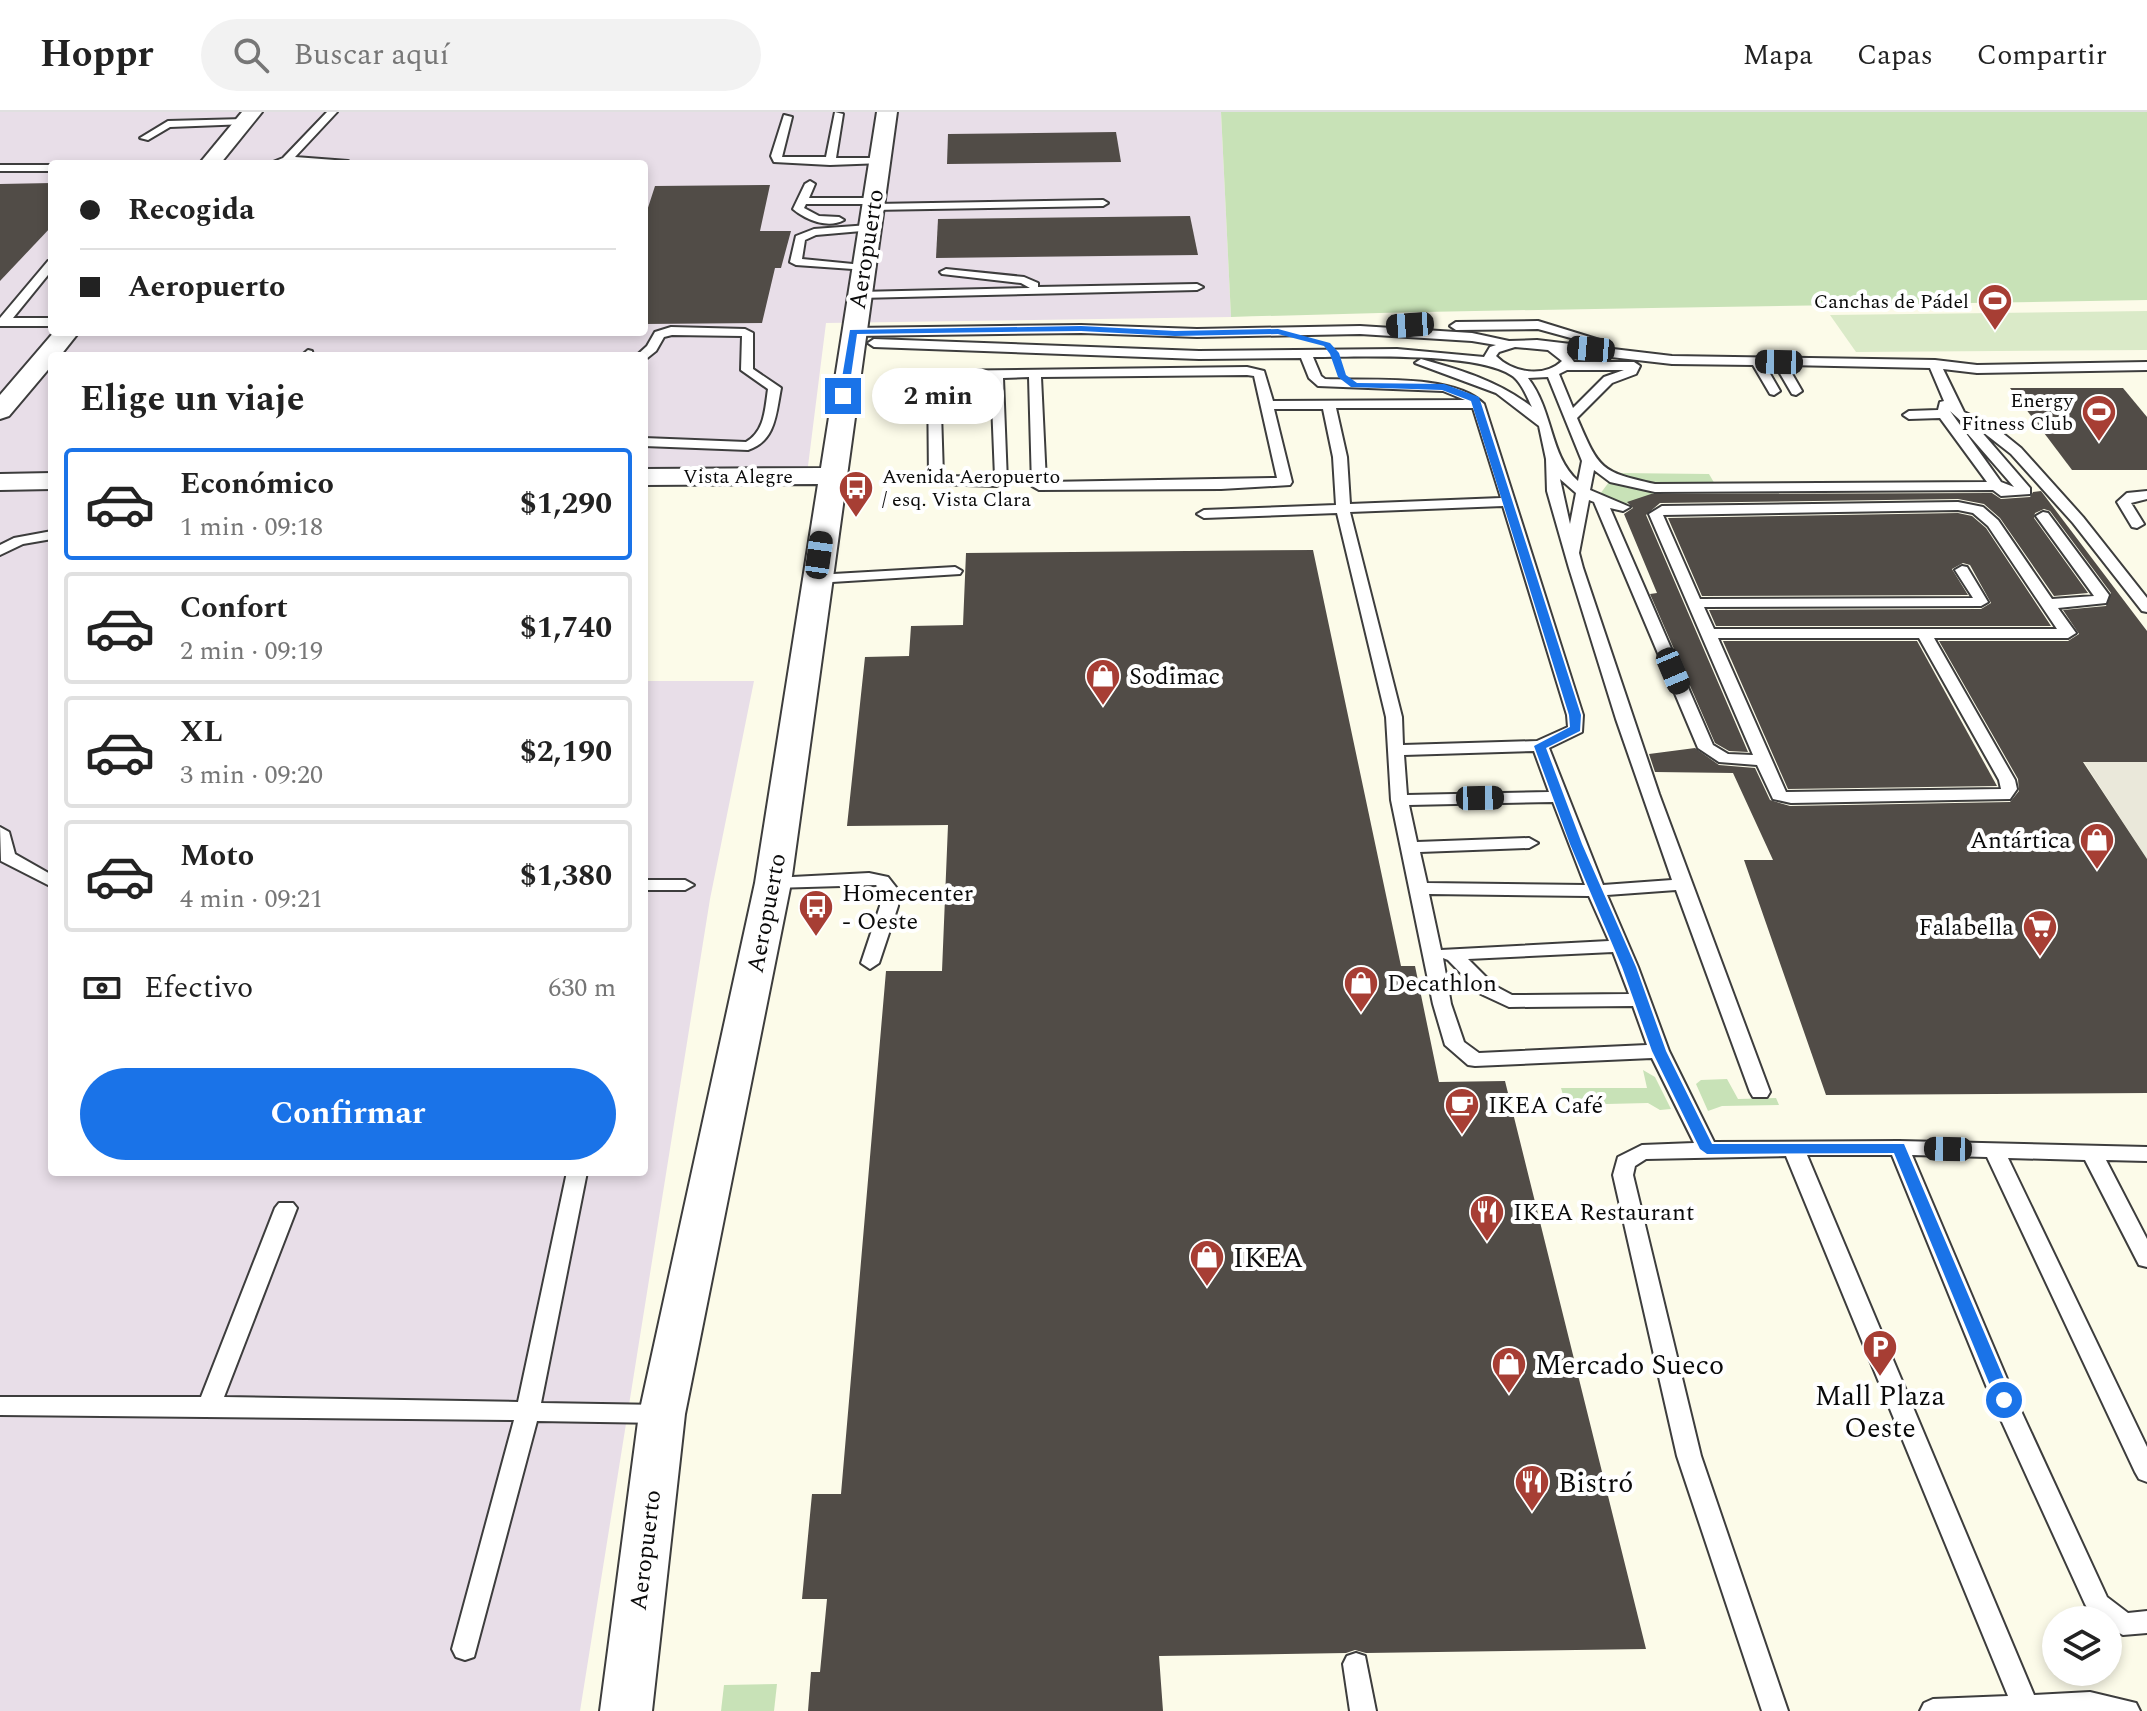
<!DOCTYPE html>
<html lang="es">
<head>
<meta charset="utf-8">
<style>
	:root { --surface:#fff; --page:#f2f2f2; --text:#222; --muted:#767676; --line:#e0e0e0; --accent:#1a73e8 }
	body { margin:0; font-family:Spectral,serif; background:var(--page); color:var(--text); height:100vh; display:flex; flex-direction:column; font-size:30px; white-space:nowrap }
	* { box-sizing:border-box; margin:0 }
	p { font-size:26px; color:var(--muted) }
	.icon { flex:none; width:44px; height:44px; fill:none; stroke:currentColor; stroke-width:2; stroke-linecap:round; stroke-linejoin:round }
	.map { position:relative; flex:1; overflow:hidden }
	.details { position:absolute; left:48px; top:240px; width:600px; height:824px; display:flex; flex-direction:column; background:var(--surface); border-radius:8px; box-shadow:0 4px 12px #0003 }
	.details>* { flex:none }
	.hud { position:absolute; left:48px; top:48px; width:600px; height:176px; border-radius:8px; box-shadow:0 4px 12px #0003; display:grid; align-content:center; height:176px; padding:0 32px; background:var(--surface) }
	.controls { position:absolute; left:2042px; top:1494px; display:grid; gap:16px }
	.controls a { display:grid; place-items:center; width:80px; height:80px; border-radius:50%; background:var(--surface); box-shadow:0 4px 12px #0003; font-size:40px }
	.end { position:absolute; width:36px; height:36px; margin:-18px; border:10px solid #1a73e8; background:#fff; box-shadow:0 0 0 4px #fff }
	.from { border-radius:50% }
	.bubble { position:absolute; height:56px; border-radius:28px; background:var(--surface); box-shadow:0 4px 12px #0003; font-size:26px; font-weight:700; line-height:56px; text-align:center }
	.car { position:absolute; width:24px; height:48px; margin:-24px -12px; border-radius:10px; box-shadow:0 0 6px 2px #0007; background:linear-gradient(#222 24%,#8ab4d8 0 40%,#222 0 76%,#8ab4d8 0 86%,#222 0) }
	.hud b { display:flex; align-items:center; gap:28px; height:76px; font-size:30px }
	.hud b+b { border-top:2px solid var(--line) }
	.hud i { width:20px; height:20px; background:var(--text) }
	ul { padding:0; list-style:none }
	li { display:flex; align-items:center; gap:24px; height:112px; margin:0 16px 12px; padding:0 16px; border:4px solid var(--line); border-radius:8px }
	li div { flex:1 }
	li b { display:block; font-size:30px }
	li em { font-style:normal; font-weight:700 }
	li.selected { border-color:var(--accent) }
	li>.icon { width:72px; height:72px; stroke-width:1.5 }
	h2 { padding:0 32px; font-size:36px; line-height:96px }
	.pay { display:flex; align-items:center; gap:20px; height:88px; padding:0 32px; font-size:30px }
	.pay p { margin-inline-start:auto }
	.action { display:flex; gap:16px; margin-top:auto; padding:16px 32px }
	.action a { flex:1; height:92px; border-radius:48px; background:var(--accent); color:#fff; font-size:32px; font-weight:700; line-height:92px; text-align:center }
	header { display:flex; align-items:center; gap:48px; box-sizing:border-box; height:112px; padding:0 40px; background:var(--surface); border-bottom:2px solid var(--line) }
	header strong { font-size:38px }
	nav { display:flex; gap:44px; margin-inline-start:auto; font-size:28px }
	.search { width:560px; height:72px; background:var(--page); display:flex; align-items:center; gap:20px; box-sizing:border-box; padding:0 28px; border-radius:44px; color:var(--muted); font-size:30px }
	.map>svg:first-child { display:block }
	.industrial { fill:#e8dee8; fill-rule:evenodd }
	.green { fill:#c8e2b7 }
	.pitch { fill:#daeac8 }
	.plaza { fill:#eae8da }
	.building { fill:#514c47 }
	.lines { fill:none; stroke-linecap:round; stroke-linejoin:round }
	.lane-casing { stroke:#3d3d3d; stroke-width:4 }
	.street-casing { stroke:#3d3d3d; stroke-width:4 }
	.lane { fill:#fff; fill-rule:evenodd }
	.street { fill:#fff; fill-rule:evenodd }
	.route { fill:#1a73e8 }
	.labels { text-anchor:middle; stroke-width:8; stroke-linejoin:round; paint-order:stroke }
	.far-poi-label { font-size:20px; fill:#0a0a0a; stroke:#fff; text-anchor:end }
	.far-street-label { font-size:20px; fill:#0a0a0a; stroke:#fff }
	.street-label { font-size:24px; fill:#0a0a0a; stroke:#fff }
	.poi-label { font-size:24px; fill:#0a0a0a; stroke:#fff; text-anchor:start }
	.near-poi-label { font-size:28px; fill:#0a0a0a; stroke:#fff; text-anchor:start }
</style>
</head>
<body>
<header>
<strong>Hoppr</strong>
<div class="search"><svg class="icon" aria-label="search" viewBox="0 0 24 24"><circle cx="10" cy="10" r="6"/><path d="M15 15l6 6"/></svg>Buscar aquí</div>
<nav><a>Mapa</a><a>Capas</a><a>Compartir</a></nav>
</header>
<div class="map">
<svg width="2147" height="1599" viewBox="0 0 2147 1599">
	<rect width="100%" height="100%" fill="#fcfbe9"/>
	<!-- industrial -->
	<path class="industrial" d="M0,0H1221L1231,205L826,211L807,362L644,364V244H52V1060H644V569H754L710,787L580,1599H0ZM52,52H644V220H52Z"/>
	<!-- green -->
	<g class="green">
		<path d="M1221,0H2147V188C1841,194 1536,196 1231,205Z"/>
		<path d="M1617,361L1709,362L1716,374L1649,373Z"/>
		<path d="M1609,370L1628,376L1662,379L1665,386L1625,392L1600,382Z"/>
		<path d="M1643,958L1655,965L1671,997L1660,998L1648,991L1566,993L1561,976H1647Z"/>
		<path d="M1727,967L1738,987L1776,986L1779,993L1722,994L1708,999L1696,972L1701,968Z"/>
		<path d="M777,1572L774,1599H721L724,1573Z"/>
	</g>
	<!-- pitch -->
	<path class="pitch" d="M2147,199V238L1856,240L1830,203Z"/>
	<!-- plaza -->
	<path class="plaza" d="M2084,650H2147V747L2104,681Z"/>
	<!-- building -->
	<g class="building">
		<path d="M1116,20L1121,50L947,52L948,22Z"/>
		<path d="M52,71V114L0,169V72Z"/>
		<path d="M770,73L760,119H791L781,156H775L762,211L644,212V108L655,74Z"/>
		<path d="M1190,104L1198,143L936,146L938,107Z"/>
		<path d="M2010,276H2123L2147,305V358H2072Z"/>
		<path d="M2041,379L2147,519V650H2083L2147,747V981L1826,983L1744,748H1773L1733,661L1655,660L1649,642L1695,636L1719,653L1755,656L1770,688L1790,694L2010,690L2019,679L2018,667L1939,529H2068L2079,522L2063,498L2106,494L2111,481L2050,399L2044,397L2035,401L2034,406L2088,481L2054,484L2000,406L1984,392L1958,387L1660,391L1646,403L1748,640L1729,639L1715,631L1650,482L1657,481L1624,402L1633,396L1627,390L1651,382L1992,381L2001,387L2030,385L2033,380Z"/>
		<path d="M1958,401L1972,404L1986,416L2051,514H1716L1709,498L1981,497L1991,491L1970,453L1963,451L1952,457L1968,483L1702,484L1668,406Z"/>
		<path d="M1313,438L1401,854H1415L1439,970L1505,969L1646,1537L1366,1541L1355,1538L1346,1541L1159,1544L1163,1599H808L811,1560H820L827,1487H802L812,1382H841L886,859H942L948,713L847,714L865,545L909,544L911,514L963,513L966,441Z"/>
		<path d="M1723,529H1917L1997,674L1788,677Z"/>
	</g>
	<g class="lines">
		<defs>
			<g id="lane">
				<path d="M327,0H337L295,45L348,49L353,52H268L283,46Z"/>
				<path d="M835,0L843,2L836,46H879L883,47V51L830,53L774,50L771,44L784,3L792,5L782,45H826Z"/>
				<path d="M244,7L249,10L247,12L170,15L148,28L140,26L168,9Z"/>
				<rect x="0" y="53" width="52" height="6"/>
				<path d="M810,69L815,72L809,86H873L878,89L875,92L1103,88L1108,91L1103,94L872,98L867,95L871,92H806L804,96L819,104L839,105L844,108C828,117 806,108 793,97L805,72Z"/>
				<path d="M869,113L874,116L873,118L816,123L805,128L802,147L863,153L869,156L867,158L796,153L790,150L796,124L814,117Z"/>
				<path d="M52,148V158L13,206H52V214H0V206L48,149Z"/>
				<path d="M946,157L1024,165L1038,171V175L1197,172L1203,175L1197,178L859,186L853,183L859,180L1030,176L1021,171L942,162L940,160Z"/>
				<path d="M1538,209L1606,230L1600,234L1538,217L1456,218L1450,214L1456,210Z"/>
				<path d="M1081,213L1197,217L1360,214L1472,221L1509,229L1537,228L1672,244L1935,248L1977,253L2147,250V258L1977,261L1943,257L1964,300L1995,315L2021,336L2083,405L2147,486V500L2142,499L2073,411L2011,342L1979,317L2030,376V382L2001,384L1993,378L1655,380L1610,370L1594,358L1590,378L1630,395L1623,399L1610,396L1713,633L1728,642L1753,643L1649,402L1662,394L1958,390L1983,395L1998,408L2052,487L2094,484L2036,404L2043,400L2048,401L2109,483L2106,491L2058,496L2076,521L2068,526H1934L2015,668L2017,677L2010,687L1791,691L1773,687L1757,653L1719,650L1698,636L1594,390L1589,388L1579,441L1583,456L1659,682L1770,980L1767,985H1753L1750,980L1676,778L1607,783L1638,855L1669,939L1714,1030L1899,1029L2147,1035V1049L2106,1048L2147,1127V1155L2139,1153L2085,1048L2008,1046L2147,1335V1370L2139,1367L2135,1360L1987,1045L1912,1043L2016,1288L2107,1485L2128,1501L2147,1499V1521L2123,1523L2108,1515V1508C2096,1508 2090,1502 2085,1492L1992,1288L1892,1043H1807L2034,1583L2090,1580L2136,1591L2140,1599H1920L1924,1591L1933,1587L2008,1584L1786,1044L1646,1047L1635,1054L1633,1063L1701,1344L1788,1599H1762L1677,1344L1613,1063L1618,1045L1642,1033L1694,1031L1652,946L1475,954L1468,953L1445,933L1433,892L1391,688L1386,605L1337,401L1204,406L1197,402L1204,398L1336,393L1333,345L1323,297H1274L1292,370L1290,373L1221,377L1039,378L1032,374L1029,265L1003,266L1007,370L996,374L936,372L929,368L928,263L934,259L1247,255L1264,259L1273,289L1465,288L1443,279L1318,274L1309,266L1301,246L1199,247L874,235L868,231L874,227L1199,239L1397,237L1484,245L1490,235L1496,233L1472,229L1360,222L1197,225L1081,221L853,224L847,220L853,216ZM1515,235L1548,238L1562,249C1544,266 1513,261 1496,244L1499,240ZM1567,240L1672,252L1753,253L1770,282L1774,283L1780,279L1765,253H1775L1792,282L1796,283L1802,279L1787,253L1930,256L1944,289L1940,290L1938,298L1909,299L1903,303L1909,307L1940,306L1987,370L1655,372C1600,360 1599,357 1577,306L1612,271L1636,262L1640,254L1634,250H1574ZM1313,245C1360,245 1475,240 1511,263C1521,269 1527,285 1532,295C1498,269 1461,258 1421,247L1415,251L1496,281L1539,314L1546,347L1547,379L1569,456L1616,607L1672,768L1603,773L1549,636L1582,620L1583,603L1484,292C1454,261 1368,269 1325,267L1321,264ZM1567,258H1624L1604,265L1573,296L1559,262ZM1247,263L1254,264L1277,366L1046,370L1041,265ZM1548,265L1582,349L1578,369C1549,343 1554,300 1528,266ZM991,266L995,365L943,364L940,267ZM1336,296H1473L1501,386L1350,392L1347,345ZM1950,299L1961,309V314L2014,375L2001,370ZM1560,367L1576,381L1570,412ZM1503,394L1567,603L1568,615L1537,629L1403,633L1402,605L1350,400ZM1958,398L1973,401L1988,414L2057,517H1714L1704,495L1981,494L1988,490L1967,455L1962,454L1955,458L1973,486L1700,487L1663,403ZM1718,526H1919L1999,668L2001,677L1786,680ZM1534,639L1549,680L1407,683L1404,643ZM1553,690L1585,773L1427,771L1420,740L1529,736L1538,731L1529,726L1417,730L1409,693ZM1429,782L1589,784L1609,829L1441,838ZM1613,840L1629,882L1512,883L1495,874L1468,847ZM1443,846L1448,848L1481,882L1509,895L1633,894L1647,933L1479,941L1464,930L1451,892Z"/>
				<path d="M671,215L745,217L753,221V257L781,276C776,301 776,329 748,338L644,334V326L746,330C765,319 765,297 768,277L741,258L742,224L672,223L664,225L656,239L646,247L636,244L647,234L655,220Z"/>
				<path d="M308,238L312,239L313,244H301Z"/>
				<path d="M2147,379V387L2131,391L2144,412L2137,416L2132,415L2117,390L2127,381Z"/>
				<path d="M52,419V427L23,432L0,443V433L14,426Z"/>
				<path d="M955,455L962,459L960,462L816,471L809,467L816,463Z"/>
				<path d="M0,715L9,720L15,742L52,763V775L1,749Z"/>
				<path d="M869,761L888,765L899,779L898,794L879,851L870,857L861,851L880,794L881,779L876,773L773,776L764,771L773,766Z"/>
				<path d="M644,768H685L694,773L685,778H644Z"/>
				<path d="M567,1060H587L541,1291L662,1293L670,1296L674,1302L670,1308L662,1311L537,1309L474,1545L465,1548L456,1545L452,1537L514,1308L0,1303V1285H201L275,1096L279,1091H293L297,1096L224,1285L518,1290Z"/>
				<path d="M1356,1541L1365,1544L1376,1599H1350L1343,1552L1347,1544Z"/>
			</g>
			<g id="street">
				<path d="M242,0H262L220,52H199Z"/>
				<path d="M877,0H897L791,771L685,1302L652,1599H600L639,1302L755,771L818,372L644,373V357L821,356Z"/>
				<path d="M54,220H79L60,244H52V253L9,304L0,307V283Z"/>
				<path d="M52,361V377L0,378V362Z"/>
			</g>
		</defs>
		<!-- lane casing -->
		<use href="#lane" class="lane-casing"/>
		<!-- street casing -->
		<use href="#street" class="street-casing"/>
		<!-- lane -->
		<use href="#lane" class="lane"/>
		<!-- street -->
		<use href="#street" class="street"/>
	</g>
	<!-- route -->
	<path class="route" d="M1081,214L1175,219L1278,217L1330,231L1339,241L1346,263L1357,271L1444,272L1479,285L1581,603L1580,619L1546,636L1582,732L1636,855L1666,939L1712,1032H1904L2013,1288L2010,1293L2004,1295L1996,1288L1894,1041L1707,1042L1700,1037L1652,939L1622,855L1570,732L1534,634L1570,615L1569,603L1471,289L1442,278L1351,275L1338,265L1330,242L1324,234L1278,222L1175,224L1081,219L857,222L848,284L843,287L839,284L850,218Z"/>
	<!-- icons -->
	<defs>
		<symbol id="stadium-pin" viewBox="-11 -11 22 30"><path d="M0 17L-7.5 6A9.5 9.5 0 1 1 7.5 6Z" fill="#a73e34" stroke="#fff"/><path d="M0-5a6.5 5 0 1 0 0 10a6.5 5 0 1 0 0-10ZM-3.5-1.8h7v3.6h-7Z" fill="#fff"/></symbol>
		<symbol id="bus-pin" viewBox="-11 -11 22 30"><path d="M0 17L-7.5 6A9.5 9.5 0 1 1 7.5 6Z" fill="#a73e34" stroke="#fff"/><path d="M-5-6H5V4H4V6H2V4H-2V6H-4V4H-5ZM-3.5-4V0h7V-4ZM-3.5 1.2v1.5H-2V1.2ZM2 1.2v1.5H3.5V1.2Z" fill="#fff"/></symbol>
		<symbol id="shop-pin" viewBox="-11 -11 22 30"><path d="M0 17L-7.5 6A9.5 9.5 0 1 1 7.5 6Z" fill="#a73e34" stroke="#fff"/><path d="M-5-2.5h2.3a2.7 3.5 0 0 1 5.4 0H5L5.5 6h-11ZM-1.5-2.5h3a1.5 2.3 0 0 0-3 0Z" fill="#fff"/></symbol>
		<symbol id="supermarket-pin" viewBox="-11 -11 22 30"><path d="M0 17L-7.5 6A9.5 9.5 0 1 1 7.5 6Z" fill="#a73e34" stroke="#fff"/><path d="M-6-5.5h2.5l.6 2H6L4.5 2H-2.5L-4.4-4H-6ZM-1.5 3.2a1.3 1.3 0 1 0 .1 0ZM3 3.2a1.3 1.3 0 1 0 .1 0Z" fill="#fff"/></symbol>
		<symbol id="cafe-pin" viewBox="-11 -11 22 30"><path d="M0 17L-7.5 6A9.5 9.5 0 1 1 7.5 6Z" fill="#a73e34" stroke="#fff"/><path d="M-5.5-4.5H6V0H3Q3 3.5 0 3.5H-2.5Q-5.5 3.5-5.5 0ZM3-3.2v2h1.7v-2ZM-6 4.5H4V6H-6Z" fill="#fff"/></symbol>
		<symbol id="restaurant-pin" viewBox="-11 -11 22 30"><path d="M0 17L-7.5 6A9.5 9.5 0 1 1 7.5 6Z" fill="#a73e34" stroke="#fff"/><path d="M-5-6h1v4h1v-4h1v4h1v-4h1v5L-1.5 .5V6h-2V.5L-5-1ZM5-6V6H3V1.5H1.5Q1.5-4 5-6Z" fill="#fff"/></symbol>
		<symbol id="parking-pin" viewBox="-11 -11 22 30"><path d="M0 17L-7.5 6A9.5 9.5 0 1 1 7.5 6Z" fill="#a73e34" stroke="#fff"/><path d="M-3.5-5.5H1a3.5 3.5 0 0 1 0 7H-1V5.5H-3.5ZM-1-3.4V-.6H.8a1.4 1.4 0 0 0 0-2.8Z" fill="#fff"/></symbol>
	</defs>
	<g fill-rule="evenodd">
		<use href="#stadium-pin" x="1975" y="169" width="40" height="54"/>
		<use href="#stadium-pin" x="2079" y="280" width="40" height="54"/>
		<use href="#bus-pin" x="836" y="356" width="40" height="54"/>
		<use href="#shop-pin" x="1083" y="544" width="40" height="54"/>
		<use href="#shop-pin" x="2077" y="708" width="40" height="54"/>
		<use href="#bus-pin" x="796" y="775" width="40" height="54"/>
		<use href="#supermarket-pin" x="2020" y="795" width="40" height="54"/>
		<use href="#shop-pin" x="1341" y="851" width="40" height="54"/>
		<use href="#cafe-pin" x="1442" y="973" width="40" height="54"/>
		<use href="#restaurant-pin" x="1467" y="1080" width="40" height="54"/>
		<use href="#shop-pin" x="1187" y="1125" width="40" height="54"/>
		<use href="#parking-pin" x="1860" y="1215" width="40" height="54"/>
		<use href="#shop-pin" x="1489" y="1232" width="40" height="54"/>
		<use href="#restaurant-pin" x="1512" y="1350" width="40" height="54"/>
	</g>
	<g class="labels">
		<!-- far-poi labels -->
		<g class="far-poi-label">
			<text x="1969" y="196">Canchas de Pádel</text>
			<text x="2073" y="295">Energy<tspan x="2073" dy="23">Fitness Club</tspan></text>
			<text x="882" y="371" text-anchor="start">Avenida Aeropuerto<tspan x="882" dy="23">/ esq. Vista Clara</tspan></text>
		</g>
		<!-- far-street labels -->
		<g class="far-street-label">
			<text x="738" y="371">Vista Alegre</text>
		</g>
		<!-- street labels -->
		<g class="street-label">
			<text transform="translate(866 137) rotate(-81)" y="8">Aeropuerto</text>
			<text transform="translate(766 801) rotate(-79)" y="8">Aeropuerto</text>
			<text transform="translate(645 1438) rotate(-83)" y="8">Aeropuerto</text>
		</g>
		<!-- poi labels -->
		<g class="poi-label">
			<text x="1129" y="572">Sodimac</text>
			<text x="2071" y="736" text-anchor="end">Antártica</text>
			<text x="842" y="789">Homecenter<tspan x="842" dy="28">- Oeste</tspan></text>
			<text x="2014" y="823" text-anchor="end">Falabella</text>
			<text x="1387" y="879">Decathlon</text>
			<text x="1488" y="1001">IKEA Café</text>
			<text x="1513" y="1108">IKEA Restaurant</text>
		</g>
		<!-- near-poi labels -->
		<g class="near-poi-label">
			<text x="1233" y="1155">IKEA</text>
			<text x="1535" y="1262">Mercado Sueco</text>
			<text x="1880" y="1293" text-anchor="middle">Mall Plaza<tspan x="1880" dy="32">Oeste</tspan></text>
			<text x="1558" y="1380">Bistró</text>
		</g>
	</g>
</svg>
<div class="controls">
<a><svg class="icon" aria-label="layers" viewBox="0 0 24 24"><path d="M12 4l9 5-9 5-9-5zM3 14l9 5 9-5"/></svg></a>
</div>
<i class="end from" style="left:2004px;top:1288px"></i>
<i class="end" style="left:843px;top:284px"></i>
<div class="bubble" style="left:872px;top:256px;width:132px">2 min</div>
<i class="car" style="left:1410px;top:213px;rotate:266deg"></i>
<i class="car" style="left:1591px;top:237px;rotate:275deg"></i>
<i class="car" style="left:1779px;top:250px;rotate:271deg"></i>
<i class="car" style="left:819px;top:443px;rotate:8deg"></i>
<i class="car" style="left:1673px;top:559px;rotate:157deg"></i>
<i class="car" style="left:1480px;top:686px;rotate:89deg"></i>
<i class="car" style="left:1948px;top:1037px;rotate:271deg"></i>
<div class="hud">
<b><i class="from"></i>Recogida</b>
<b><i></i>Aeropuerto</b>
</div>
<section class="details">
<h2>Elige un viaje</h2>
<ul>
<li class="selected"><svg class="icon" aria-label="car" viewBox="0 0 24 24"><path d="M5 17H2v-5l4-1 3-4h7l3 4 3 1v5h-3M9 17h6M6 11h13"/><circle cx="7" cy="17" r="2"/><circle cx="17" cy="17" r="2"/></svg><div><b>Económico</b><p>1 min · 09:18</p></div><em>$1,290</em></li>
<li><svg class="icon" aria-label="car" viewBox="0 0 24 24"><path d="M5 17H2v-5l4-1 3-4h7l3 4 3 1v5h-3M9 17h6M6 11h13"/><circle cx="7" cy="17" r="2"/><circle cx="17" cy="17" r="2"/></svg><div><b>Confort</b><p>2 min · 09:19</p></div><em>$1,740</em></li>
<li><svg class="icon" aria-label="car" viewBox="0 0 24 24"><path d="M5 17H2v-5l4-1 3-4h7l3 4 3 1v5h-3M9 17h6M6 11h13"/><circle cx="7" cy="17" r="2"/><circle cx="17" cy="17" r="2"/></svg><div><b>XL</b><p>3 min · 09:20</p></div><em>$2,190</em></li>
<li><svg class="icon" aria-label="car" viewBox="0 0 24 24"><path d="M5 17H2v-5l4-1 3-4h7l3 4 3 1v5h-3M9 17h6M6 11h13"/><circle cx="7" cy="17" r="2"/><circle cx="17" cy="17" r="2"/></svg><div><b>Moto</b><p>4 min · 09:21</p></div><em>$1,380</em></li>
</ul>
<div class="pay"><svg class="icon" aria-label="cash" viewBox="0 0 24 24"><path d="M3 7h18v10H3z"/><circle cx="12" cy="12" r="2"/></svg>Efectivo<p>630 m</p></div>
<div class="action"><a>Confirmar</a></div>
</section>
</div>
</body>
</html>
